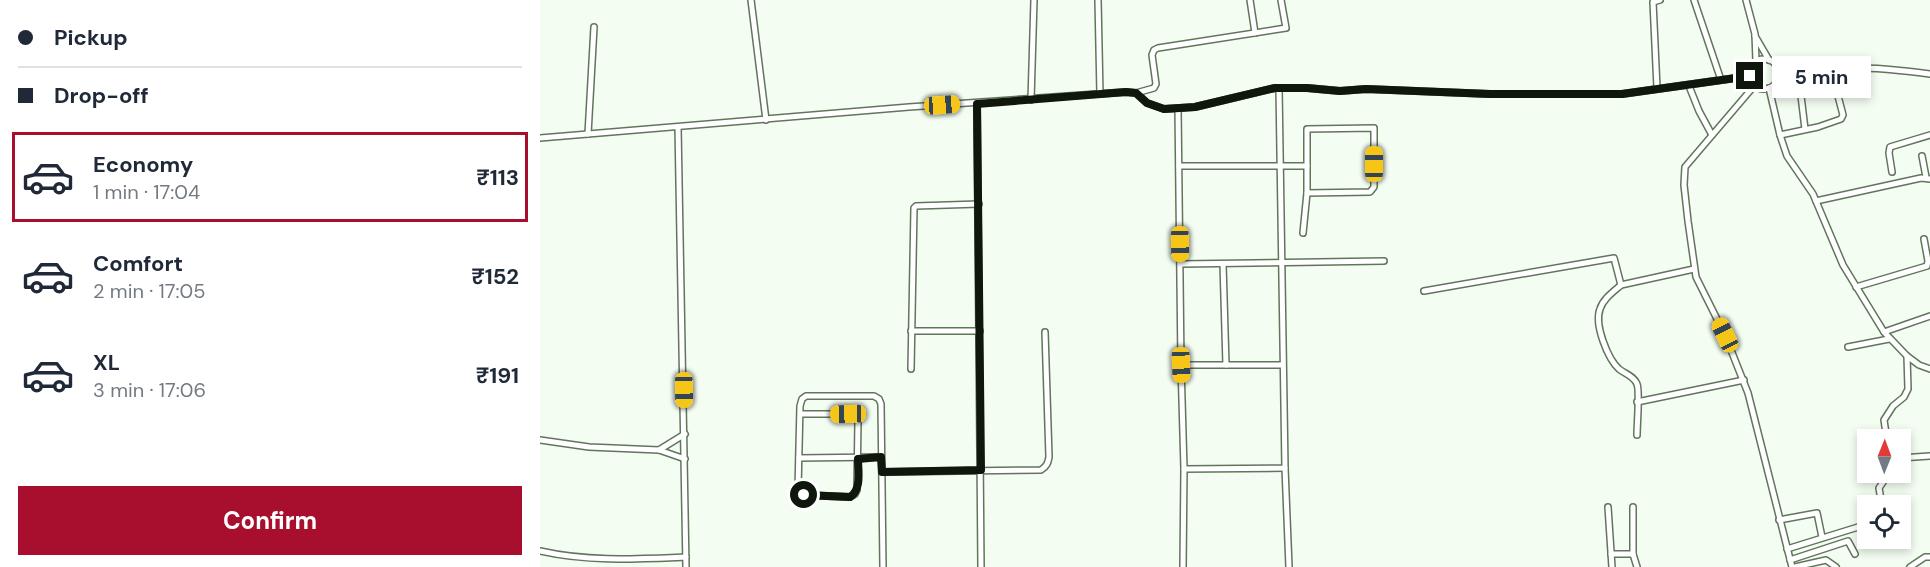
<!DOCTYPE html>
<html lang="en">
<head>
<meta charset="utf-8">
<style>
	:root { --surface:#fff; --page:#f2f2f3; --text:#1f2937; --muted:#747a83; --line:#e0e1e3; --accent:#a80f2e }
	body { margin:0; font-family:"DM Sans",sans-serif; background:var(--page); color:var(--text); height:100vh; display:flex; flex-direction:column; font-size:22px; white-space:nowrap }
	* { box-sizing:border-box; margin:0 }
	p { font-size:20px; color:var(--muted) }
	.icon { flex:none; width:33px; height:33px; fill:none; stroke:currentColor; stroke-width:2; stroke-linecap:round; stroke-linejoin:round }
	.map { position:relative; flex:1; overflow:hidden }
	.side { display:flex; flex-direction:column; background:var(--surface); width:540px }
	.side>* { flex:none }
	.guide { display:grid; align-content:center; height:132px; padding:0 18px; background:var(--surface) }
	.needle { width:39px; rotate:1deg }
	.controls { position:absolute; left:1317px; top:429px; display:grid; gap:12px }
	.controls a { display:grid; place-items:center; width:54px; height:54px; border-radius:0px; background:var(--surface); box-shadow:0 3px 9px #0003; font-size:30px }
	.end { position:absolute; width:27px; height:27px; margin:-14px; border:8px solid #0f170d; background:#fff; box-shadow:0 0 0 3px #fff }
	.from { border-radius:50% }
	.bubble { position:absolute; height:42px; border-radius:0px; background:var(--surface); box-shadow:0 3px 9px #0003; font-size:20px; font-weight:700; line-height:42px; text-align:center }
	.car { position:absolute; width:18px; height:36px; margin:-18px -9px; border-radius:8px; box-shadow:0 0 4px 2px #0007; background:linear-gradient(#f5c518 24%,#345 0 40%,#f5c518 0 76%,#345 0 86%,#f5c518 0) }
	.guide b { display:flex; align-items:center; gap:21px; height:57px; font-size:22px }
	.guide b+b { border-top:2px solid var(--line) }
	.guide i { width:15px; height:15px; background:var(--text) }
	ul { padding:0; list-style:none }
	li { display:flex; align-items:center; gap:18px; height:90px; margin:0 12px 9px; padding:0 6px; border:3px solid transparent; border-radius:0px }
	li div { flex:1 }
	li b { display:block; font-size:22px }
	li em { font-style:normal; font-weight:700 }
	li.active { border-color:var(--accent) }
	li>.icon { width:54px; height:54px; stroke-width:1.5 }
	.cta { display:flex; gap:12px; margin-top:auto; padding:12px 18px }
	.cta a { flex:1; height:69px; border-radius:0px; background:var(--accent); color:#fff; font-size:24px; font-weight:700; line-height:69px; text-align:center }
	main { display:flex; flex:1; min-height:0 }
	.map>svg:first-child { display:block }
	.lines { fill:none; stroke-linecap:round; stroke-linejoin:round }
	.minor-casing { stroke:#60765b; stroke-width:8 }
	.minor { stroke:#fff; stroke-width:5 }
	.route { stroke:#0f170d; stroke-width:8 }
</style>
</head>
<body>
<main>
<section class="side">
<div class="guide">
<b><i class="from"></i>Pickup</b>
<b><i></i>Drop-off</b>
</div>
<ul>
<li class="active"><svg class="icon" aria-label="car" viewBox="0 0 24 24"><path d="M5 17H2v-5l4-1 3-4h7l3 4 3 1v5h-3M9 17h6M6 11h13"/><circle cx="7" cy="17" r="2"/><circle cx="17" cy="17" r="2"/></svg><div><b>Economy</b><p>1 min · 17:04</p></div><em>₹113</em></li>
<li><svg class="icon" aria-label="car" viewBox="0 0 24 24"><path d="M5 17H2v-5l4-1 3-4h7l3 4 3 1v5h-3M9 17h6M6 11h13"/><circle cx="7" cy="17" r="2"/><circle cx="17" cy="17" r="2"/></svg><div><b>Comfort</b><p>2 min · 17:05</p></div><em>₹152</em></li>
<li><svg class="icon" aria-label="car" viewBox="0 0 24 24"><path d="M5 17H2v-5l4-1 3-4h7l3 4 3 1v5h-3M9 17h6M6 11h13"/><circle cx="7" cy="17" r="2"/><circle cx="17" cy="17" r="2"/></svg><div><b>XL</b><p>3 min · 17:06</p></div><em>₹191</em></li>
</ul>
<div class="cta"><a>Confirm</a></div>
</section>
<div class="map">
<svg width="1390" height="567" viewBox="0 0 1390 567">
	<rect width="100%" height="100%" fill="#f3fdf1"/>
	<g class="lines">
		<defs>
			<g id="minor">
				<path d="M211,0L226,120"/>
				<path d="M558,0L560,94"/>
				<path d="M710,0L715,33"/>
				<path d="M1154,0L1181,80"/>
				<path d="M1206,0L1215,34L1216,61"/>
				<path d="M1215,36L1229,60"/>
				<circle cx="1224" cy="74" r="15"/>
				<path d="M1296,68L1298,91"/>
				<path d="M1238,69C1259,71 1279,68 1300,68C1330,67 1360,70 1390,74"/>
				<path d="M1258,71L1265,129"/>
				<path d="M1215,85L1145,167L1144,185L1148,221L1156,277L1185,335L1208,393L1252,567"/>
				<path d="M1149,86L1159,111L1172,135"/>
				<path d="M1117,88L1113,2L1120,0"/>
				<path d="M1229,88L1240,135L1247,156L1273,194L1303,265L1344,332L1367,356L1379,365L1390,369"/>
				<path d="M596,93L614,88L616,84L612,55L614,50L618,48L746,28L741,0"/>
				<path d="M491,100L494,0"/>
				<path d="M437,104L441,567"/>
				<path d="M638,108L641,365"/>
				<path d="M138,127L146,567"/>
				<path d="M48,134L54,27"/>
				<path d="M1240,135L1278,127L1301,119L1303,115L1298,96"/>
				<path d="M0,138L369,107L586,92L596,93L607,103L624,109L655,107L735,88H767L800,91L826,89L950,94H1082L1210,76"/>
				<path d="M1382,156L1386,177"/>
				<path d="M639,166H767V129L834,128V187L830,192L767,193"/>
				<path d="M1352,172L1349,153L1350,147L1390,135"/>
				<path d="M1276,201L1381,178L1390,179"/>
				<path d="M763,233L767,193V166"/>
				<path d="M641,264L844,261"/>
				<path d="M683,264L686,365"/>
				<path d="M1081,285C1073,292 1063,299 1060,309C1054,325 1068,359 1079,369C1085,374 1094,376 1097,384C1100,391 1097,424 1097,435"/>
				<path d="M1316,287L1387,266L1388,261L1384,239"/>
				<path d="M884,291L1074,258L1081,285L1154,269"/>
				<path d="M371,331H440"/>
				<path d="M1344,332L1390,316"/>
				<path d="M1308,347L1349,339"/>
				<path d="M371,369L374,208L376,206L439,204"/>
				<path d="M1097,402L1204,380"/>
				<path d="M260,414H308L313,415L318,420L317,490L315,494L310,497L264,495L260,493L258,489L260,406L262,399L266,396H334L339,399L341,404L343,567"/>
				<path d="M0,440L49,447L119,450L145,459"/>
				<path d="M1347,440L1344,420L1353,406L1364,397L1368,389L1367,356"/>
				<path d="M119,450L145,434"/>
				<path d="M259,458L341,457"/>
				<path d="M1360,458L1390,456"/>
				<path d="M745,468L749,567"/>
				<path d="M644,469L641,365H742"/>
				<path d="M342,472L501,470C507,466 508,463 509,457L505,332"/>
				<path d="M1342,506L1339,488L1350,472"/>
				<path d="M1068,507L1072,567"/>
				<path d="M1093,507V554L1097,567"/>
				<path d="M1239,520L1277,513L1282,537"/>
				<path d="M1247,549L1328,524"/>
				<path d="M0,551C48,562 97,559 146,557"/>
				<path d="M1071,554H1093"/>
				<path d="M1250,560L1308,541L1315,554"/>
				<path d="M643,567L644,469L745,468L739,88"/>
				<path d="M1255,567L1286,560L1296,567"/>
				<path d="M1370,567L1385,557H1390"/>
			</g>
		</defs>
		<!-- minor casing -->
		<use href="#minor" class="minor-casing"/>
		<!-- minor -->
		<use href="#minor" class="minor"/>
	</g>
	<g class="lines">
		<!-- route -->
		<path class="route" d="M264,495L310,497C322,490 318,470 318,459L341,457L342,472L441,470L437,104L586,92L596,93L607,103L624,109L655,107L735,88H767L800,91L826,89L950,94H1082L1210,76"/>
	</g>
</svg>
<div class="controls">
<a><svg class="needle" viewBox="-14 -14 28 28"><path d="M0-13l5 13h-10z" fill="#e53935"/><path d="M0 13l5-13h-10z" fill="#747a83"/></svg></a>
<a><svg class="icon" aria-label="locate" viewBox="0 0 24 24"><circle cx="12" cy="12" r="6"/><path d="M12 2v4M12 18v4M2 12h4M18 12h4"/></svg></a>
</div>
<i class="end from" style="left:264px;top:495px"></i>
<i class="end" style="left:1210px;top:76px"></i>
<div class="bubble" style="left:1232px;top:56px;width:99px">5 min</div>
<i class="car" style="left:402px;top:105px;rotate:86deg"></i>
<i class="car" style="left:834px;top:164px;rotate:0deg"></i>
<i class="car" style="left:640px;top:244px;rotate:179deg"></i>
<i class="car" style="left:1185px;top:335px;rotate:334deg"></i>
<i class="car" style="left:641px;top:365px;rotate:178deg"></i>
<i class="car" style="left:144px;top:390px;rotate:179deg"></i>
<i class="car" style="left:308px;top:414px;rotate:269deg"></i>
</div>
</main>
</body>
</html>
